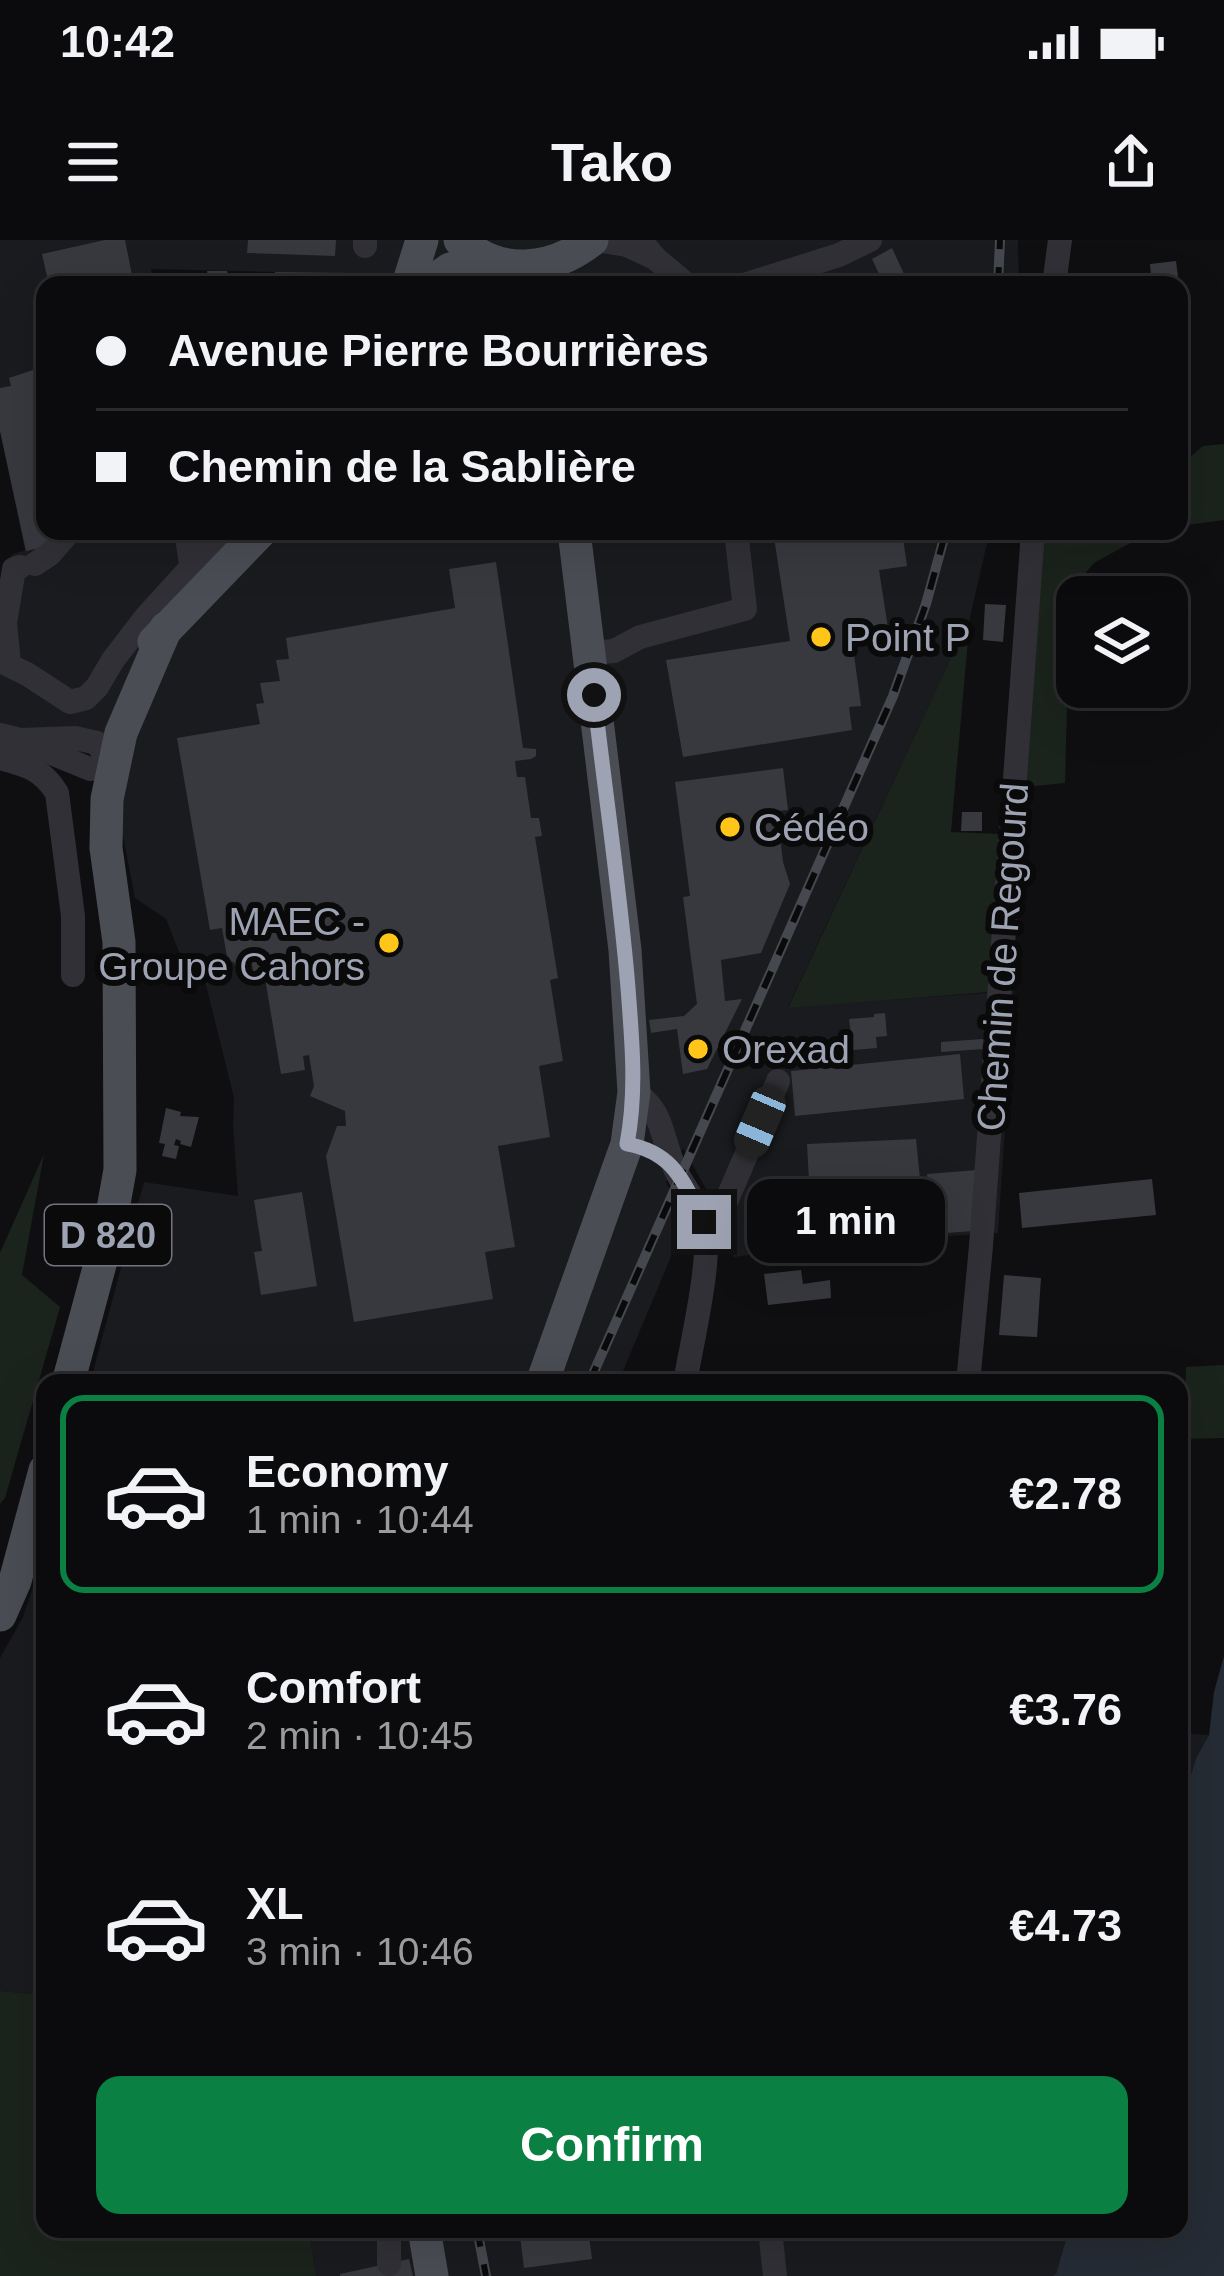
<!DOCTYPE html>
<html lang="en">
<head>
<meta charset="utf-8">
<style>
	:root { --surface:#0b0b0d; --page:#141416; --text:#f1f3f6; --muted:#9a9b9d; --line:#2b2b2e; --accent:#0b8043 }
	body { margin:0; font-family:Helvetica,sans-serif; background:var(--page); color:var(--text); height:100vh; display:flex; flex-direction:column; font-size:45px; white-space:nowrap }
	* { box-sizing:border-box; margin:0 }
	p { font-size:39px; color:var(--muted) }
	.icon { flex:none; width:66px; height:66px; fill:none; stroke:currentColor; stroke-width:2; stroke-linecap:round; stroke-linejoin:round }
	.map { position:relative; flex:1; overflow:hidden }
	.side { position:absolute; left:36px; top:1134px; width:1152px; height:864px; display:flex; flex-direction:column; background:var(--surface); border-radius:24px; box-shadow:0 12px 48px #0002,0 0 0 3px var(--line) }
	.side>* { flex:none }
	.top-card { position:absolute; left:36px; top:36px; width:1152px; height:264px; border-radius:24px; box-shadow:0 12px 48px #0002,0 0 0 3px var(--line); display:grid; align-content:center; height:264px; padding:0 60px; background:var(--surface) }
	.fabs { position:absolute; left:1056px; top:336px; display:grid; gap:24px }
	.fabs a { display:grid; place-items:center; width:132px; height:132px; border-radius:24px; background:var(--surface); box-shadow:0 12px 48px #0002,0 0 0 3px var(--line); font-size:60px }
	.end { position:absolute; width:54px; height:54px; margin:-27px; border:15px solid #9ea3b3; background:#111; box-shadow:0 0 0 6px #111 }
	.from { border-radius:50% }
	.bubble { position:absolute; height:84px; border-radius:24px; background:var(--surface); box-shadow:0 12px 48px #0002,0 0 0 3px var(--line); font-size:39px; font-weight:800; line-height:84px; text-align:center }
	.car { position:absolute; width:36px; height:72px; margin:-36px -18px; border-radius:15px; box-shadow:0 0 9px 3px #0007; background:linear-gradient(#222 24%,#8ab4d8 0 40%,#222 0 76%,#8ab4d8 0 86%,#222 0) }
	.top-card b { display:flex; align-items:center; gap:42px; height:114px; font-size:45px }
	.top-card b+b { border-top:3px solid var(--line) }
	.top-card i { width:30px; height:30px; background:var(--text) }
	ul { padding:21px 0 0; list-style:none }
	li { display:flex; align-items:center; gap:36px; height:198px; margin:0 24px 18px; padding:0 36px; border:6px solid transparent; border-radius:24px }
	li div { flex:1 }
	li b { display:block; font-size:45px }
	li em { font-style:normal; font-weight:800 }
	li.on { border-color:var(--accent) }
	li>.icon { width:108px; height:108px; stroke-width:1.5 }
	.action { display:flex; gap:24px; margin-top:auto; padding:24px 60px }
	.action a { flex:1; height:138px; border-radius:24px; background:var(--accent); color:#fff; font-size:48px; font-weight:800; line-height:138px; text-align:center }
	.status { display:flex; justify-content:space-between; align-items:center; height:84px; padding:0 60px; background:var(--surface); direction:ltr }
	.status svg { height:33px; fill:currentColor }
	header { display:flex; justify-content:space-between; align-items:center; height:156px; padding:0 60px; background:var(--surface); font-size:54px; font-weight:800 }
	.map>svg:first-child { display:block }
	.built { fill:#1a1b1e }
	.green { fill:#1b231d }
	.water { fill:#252c35 }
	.building { fill:#38393f }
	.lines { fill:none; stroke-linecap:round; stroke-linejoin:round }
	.minor { stroke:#303036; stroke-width:24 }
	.major { stroke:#4b4d55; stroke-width:33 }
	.rail-casing { stroke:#46484f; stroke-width:10 }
	.rail { stroke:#0a0a0b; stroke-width:6; stroke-dasharray:18; stroke-linecap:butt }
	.route { stroke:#9ea3b3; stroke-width:15 }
	.poi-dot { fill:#ffc619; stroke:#0a0a0b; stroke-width:4.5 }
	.labels { text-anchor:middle; stroke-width:12; stroke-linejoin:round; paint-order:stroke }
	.shield { fill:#0a0a0b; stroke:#727581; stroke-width:3 }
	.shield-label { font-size:36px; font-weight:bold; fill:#9ea3b3 }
	.poi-label { font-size:39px; fill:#9ea3b3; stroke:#0a0a0b; text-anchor:start }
	.street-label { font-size:39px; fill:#9ea3b3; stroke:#0a0a0b }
</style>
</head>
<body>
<div class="status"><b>10:42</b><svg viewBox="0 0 49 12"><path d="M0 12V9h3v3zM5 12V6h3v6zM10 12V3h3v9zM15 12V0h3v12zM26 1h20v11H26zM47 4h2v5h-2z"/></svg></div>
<header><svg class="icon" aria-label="menu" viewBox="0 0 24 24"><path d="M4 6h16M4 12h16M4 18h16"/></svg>Tako<svg class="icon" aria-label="share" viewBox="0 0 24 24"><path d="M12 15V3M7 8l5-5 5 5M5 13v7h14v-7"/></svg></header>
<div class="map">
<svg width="1224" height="2036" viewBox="0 0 1224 2036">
	<rect width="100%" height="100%" fill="#0f0f11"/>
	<!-- built -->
	<g class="built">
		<path d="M0,0H1018L1019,45H278L275,32L151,29L153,45H45V291H199L209,339L265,291H990L970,377L788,767L1014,751L998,993L845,1002L734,1017L705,947L683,908L666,942L686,981L618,1143H90L144,942L238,956L233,886L234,858L206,745L181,717L166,679L135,658L105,503L0,487V377L11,315L25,310L0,191Z"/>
		<path d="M45,1312V1755L0,1751V1418L23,1377Z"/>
		<path d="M1179,1493L1209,1495L1196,1518L1179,1577Z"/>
		<path d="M309,1989H1069L1056,2035L1053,2036H316Z"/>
	</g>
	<!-- green -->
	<g class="green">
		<path d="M1224,204V280L1179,286V226L1203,206Z"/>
		<path d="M1043,291H1152L1094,323L1070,351L1065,543L1025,547Z"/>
		<path d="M970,377L951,592L1000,594L989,752L788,768Z"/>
		<path d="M44,914L22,1035L60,1067L5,1258L0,1264V1013Z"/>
		<path d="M1224,1125V1198L1184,1199L1186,1127Z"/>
		<path d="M0,1751L45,1755V1989H309L316,2036H0Z"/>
	</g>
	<!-- water -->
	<path class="water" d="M1224,1416V2036H1053L1056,2034L1069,1989H1179V1577L1196,1518L1209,1495L1214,1452Z"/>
	<!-- building -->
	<g class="building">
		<path d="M105,0H125L134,45H49L42,14Z"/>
		<path d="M248,0H336L335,16L247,13Z"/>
		<path d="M892,8L905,36L891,42L888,36L881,38L872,19Z"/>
		<path d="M1176,21L1179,45H1157L1155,36H1151L1150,24Z"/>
		<path d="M207,31H227L230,45H210Z"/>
		<path d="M275,32L353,33V45H278Z"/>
		<path d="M45,126V291H50L53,305L26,311L0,191V148L11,146L9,138Z"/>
		<path d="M773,291H902L907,326L879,330L888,388L851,393L861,466L849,467L852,490L683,517L666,420L790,401Z"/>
		<path d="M496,322L523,508L536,509V516L531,519L515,521L517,537H525L531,578H539L542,596L535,597L558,738L550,740L563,821L539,826L550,897L498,906L515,1007L485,1012L493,1059L354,1082L326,916L337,886H346L345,871L310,856L314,846L309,815L303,816L305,830L281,834L265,738L255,740L251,719L248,720L249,723L235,726L234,722L228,723L222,688L210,690L177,498L260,484L256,464L264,463L260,443L280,441L276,420L289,419L286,398L455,368L449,329Z"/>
		<path d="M985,364L1006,365L1003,402L983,400Z"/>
		<path d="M783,528L788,570L777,571L783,622L790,644L761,713L721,720L725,761L742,759L707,829L683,834L677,789L651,793L649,780L684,776L697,764L683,657L690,656L675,542Z"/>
		<path d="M962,572H982V591H961Z"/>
		<path d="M885,773L887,796L876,797L877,808L853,810L849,779L874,777V774Z"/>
		<path d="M983,799L984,809L941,812V802Z"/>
		<path d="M960,814L964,859L795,876L791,831Z"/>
		<path d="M166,868L181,872L180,876L199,877L191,907L180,904L181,901L176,899L174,905L179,906L176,919L162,916L165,904L159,903Z"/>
		<path d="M916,899L922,959L864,963L863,955L810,960L807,904Z"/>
		<path d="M978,930L973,991L932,994L927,934Z"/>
		<path d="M1152,939L1156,975L1022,988L1019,953Z"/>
		<path d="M302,952L317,1046L261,1055L254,1012L262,1011L254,960Z"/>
		<path d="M781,959L784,995L753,998L751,961Z"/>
		<path d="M843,988V1000L794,1003L793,991Z"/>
		<path d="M801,1030L803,1044L830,1040L831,1058L768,1065L764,1034Z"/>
		<path d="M1004,1035L1041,1038L1037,1097L999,1095Z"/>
		<path d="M519,1989H588L592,2019L524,2028Z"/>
		<path d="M409,2019L413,2036H340V2034Z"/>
	</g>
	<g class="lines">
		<!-- minor -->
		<g class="minor">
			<path d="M596,0L627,5L653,17"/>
			<path d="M640,0L655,18L687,45"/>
			<path d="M365,6V0"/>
			<path d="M744,45L839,15L870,0"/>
			<path d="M1054,45L1060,0"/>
			<path d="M186,291L191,324"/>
			<path d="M35,324L50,314L70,291"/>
			<path d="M589,413L614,411L640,397L745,369L736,291"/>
			<path d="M0,421L27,434L70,462L86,458L97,447L113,420L146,377L224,291"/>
			<path d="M9,424L5,383L14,329L20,327"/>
			<path d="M0,495L20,500L90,529L112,527L97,503L75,498L20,500"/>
			<path d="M0,518C27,525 42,529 57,553L73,676V735"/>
			<path d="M634,852C663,870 661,895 673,924C681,945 698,962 704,983C713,1017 691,1105 685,1143"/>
			<path d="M704,981L725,964L778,841"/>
			<path d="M968,1143L981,1006L1033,291"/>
			<path d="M770,1989L775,2036"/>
			<path d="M389,2024V1995L394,1989"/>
		</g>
		<!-- major -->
		<g class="major">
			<path d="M460,0C498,38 553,31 592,0"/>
			<path d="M408,45L422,0"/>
			<path d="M427,45L450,29L488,20"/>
			<path d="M154,402L261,291"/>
			<path d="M68,1143L109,991L120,930L119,702L106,608L107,559L121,493L166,388"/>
			<path d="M542,1143L627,904L634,852L625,710L574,291"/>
			<path d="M0,1375L15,1341L45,1230"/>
			<path d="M424,1989L432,2036"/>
		</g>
		<defs>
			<g id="rail">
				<path d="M998,45L1000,0"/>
				<path d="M589,1143L893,456L926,364L946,291"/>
				<path d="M477,1989L486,2036"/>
			</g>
		</defs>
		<!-- rail casing -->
		<use href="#rail" class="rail-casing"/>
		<!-- rail -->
		<use href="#rail" class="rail"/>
	</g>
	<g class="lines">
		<!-- route -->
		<path class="route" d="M594,455C605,553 620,650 628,748C632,801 637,851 627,904C675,913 683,942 704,982"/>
	</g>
	<!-- markers -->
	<g class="poi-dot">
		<circle cx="821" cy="397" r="12"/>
		<circle cx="730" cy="587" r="12"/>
		<circle cx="389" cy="703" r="12"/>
		<circle cx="698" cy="809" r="12"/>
	</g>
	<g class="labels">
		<!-- shield labels -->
		<rect class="shield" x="45" y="965" width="126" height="60" rx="9"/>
		<g class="shield-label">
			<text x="108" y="1008">D 820</text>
		</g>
		<!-- poi labels -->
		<g class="poi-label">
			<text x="845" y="411">Point P</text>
			<text x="754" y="601">Cédéo</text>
			<text x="365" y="695" text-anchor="end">MAEC -<tspan x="365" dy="45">Groupe Cahors</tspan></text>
			<text x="722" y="823">Orexad</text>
		</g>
		<!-- street labels -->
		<g class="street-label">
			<text transform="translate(1002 717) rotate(-86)" y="14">Chemin de Regourd</text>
		</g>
	</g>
</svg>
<div class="fabs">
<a><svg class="icon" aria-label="layers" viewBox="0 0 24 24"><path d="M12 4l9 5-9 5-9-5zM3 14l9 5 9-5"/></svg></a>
</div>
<i class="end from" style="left:594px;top:455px"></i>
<i class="end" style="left:704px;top:982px"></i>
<div class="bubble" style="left:747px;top:939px;width:198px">1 min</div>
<i class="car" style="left:760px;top:882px;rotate:203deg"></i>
<div class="top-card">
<b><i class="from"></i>Avenue Pierre Bourrières</b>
<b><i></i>Chemin de la Sablière</b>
</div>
<section class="side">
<ul>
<li class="on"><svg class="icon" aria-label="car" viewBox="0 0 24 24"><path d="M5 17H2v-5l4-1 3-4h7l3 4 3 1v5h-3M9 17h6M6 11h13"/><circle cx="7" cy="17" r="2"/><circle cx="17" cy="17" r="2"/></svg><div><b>Economy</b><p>1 min · 10:44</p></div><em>€2.78</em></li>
<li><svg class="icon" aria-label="car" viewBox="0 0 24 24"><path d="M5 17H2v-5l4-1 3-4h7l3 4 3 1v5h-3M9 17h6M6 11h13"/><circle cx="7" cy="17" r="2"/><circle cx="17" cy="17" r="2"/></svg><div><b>Comfort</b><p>2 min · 10:45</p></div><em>€3.76</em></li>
<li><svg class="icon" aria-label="car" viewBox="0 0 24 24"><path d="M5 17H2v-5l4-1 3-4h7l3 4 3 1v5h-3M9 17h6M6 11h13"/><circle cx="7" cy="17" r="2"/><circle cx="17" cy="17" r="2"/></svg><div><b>XL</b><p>3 min · 10:46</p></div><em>€4.73</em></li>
</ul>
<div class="action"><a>Confirm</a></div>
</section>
</div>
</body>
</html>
